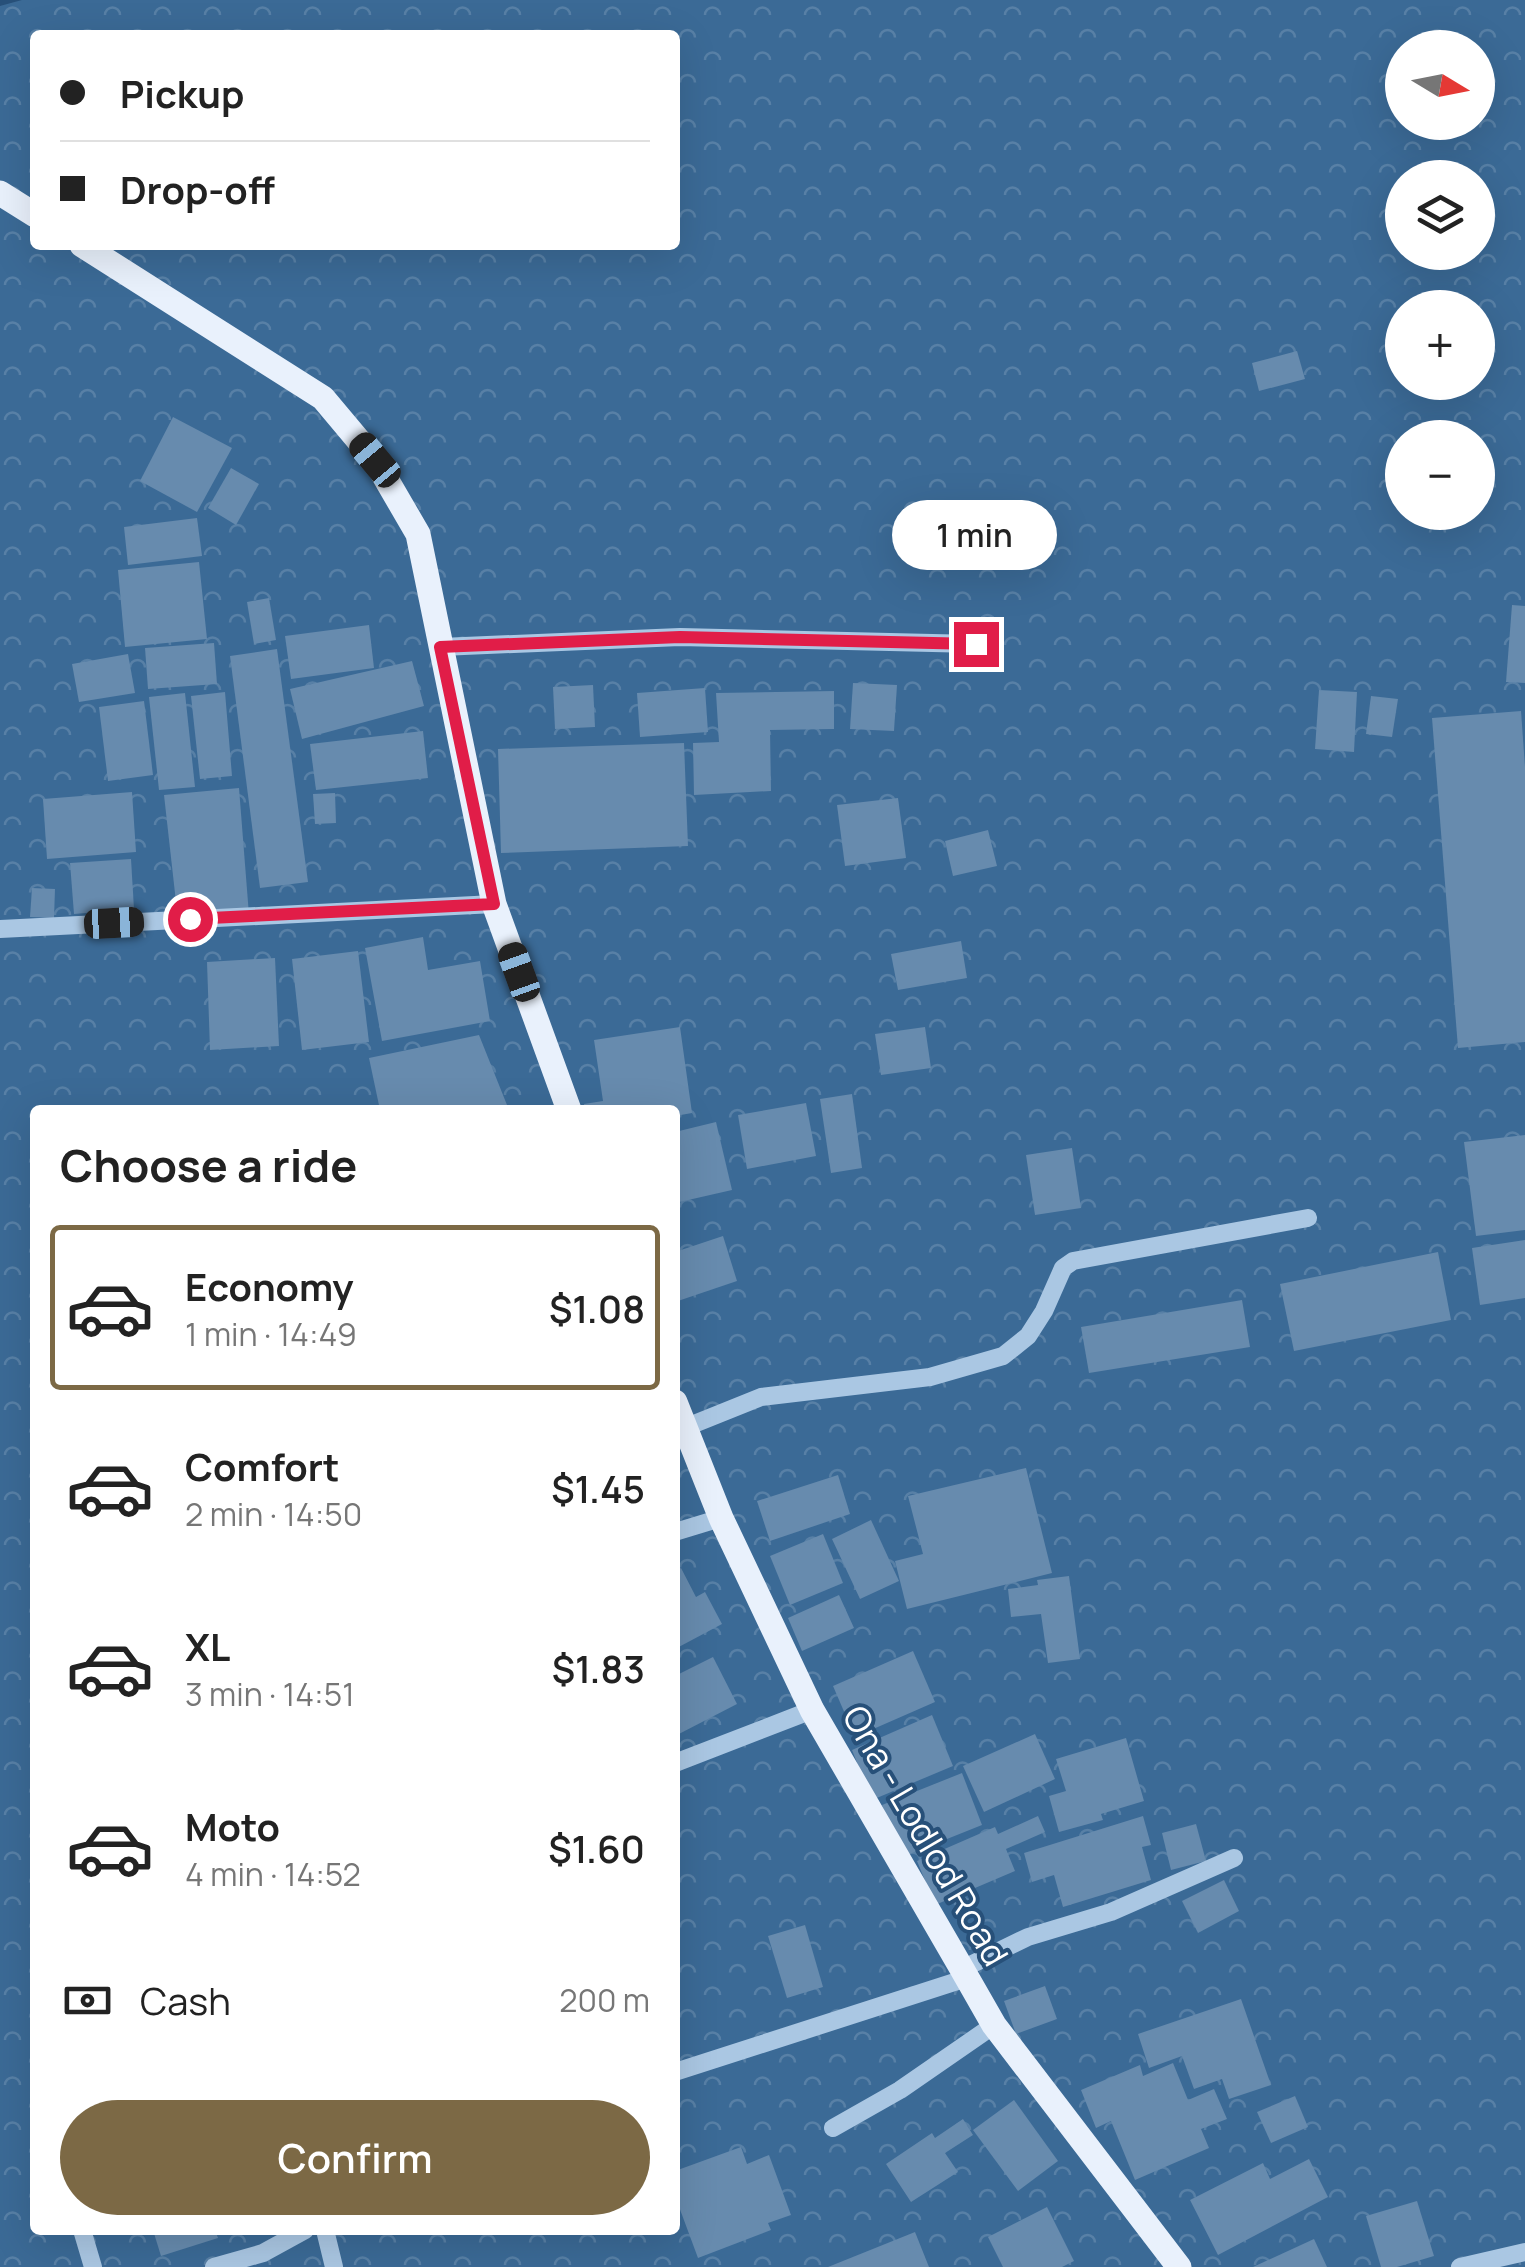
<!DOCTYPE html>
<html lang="en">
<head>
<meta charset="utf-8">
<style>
	:root { --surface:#fff; --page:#f6f6f6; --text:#222; --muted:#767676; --line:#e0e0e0; --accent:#7c6945 }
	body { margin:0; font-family:Manrope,sans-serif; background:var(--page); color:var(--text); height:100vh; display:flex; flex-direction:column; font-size:38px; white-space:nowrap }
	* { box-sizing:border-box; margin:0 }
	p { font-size:32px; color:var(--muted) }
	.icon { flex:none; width:55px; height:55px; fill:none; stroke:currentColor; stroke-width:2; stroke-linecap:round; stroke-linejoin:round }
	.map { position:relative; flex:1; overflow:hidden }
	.sheet { position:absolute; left:30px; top:1105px; width:650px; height:1130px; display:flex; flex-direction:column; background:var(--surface); border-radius:10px; box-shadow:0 10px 40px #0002 }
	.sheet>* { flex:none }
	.banner { position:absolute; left:30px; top:30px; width:650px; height:220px; border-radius:10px; box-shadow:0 10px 40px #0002; display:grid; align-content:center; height:220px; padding:0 30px; background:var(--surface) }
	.needle { width:65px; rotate:100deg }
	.tools { position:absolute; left:1385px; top:30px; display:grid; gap:20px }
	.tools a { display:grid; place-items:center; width:110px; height:110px; border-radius:50%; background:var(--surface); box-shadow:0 10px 40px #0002; font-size:50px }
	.end { position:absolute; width:45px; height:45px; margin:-22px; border:12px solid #e11d48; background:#fff; box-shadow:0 0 0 5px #fff }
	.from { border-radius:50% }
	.bubble { position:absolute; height:70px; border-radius:35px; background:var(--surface); box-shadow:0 10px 40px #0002; font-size:32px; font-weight:600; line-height:70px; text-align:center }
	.car { position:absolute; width:30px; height:60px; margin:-30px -15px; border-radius:12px; box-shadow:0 0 8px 2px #0007; background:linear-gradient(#222 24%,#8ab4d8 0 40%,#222 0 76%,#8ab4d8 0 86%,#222 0) }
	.banner b { display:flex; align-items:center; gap:35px; height:95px; font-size:38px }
	.banner b+b { border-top:2px solid var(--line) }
	.banner i { width:25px; height:25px; background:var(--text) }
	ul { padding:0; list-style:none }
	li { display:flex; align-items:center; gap:30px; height:165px; margin:0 20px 15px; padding:0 10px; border:5px solid transparent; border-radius:10px }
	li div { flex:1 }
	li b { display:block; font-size:38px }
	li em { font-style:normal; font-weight:600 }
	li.active { border-color:var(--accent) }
	li>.icon { width:90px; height:90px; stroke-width:1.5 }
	h2 { padding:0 30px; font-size:45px; line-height:120px }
	.pay { display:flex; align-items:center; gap:25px; height:110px; padding:0 30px; font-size:38px }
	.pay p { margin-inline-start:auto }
	.primary-button { display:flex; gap:20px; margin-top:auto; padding:20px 30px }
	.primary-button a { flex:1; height:115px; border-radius:60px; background:var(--accent); color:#fff; font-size:40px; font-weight:600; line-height:115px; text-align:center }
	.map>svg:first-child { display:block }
	.forest { fill:url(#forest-crowns); fill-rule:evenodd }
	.building { fill:#678bae }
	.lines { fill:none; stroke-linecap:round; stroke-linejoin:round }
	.minor { stroke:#aac7e3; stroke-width:18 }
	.major { stroke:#e9f1fc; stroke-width:25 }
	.route { stroke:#e11d48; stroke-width:12 }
	.labels { text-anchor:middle; stroke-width:8; stroke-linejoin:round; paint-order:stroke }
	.street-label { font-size:35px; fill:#fff; stroke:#275079 }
</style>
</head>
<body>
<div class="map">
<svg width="1525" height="2267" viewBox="0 0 1525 2267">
	<defs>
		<pattern id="forest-crowns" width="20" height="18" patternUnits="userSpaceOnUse" patternTransform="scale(2.5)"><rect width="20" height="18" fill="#3b6a96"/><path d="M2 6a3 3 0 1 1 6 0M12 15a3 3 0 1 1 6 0" fill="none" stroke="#5880a6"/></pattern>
	</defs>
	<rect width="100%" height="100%" fill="#275079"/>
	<!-- forest -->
	<path class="forest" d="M22,0H1525V2267H0V6ZM35,35H675V245H35ZM1402,48H1478V122H1402ZM1402,178H1478V252H1402ZM1402,308H1478V382H1402ZM1402,438H1478V512H1402ZM35,1110H675V2230H35Z"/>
	<!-- building -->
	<g class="building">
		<path d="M1297,351L1305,379L1259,391L1252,363Z"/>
		<path d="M173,417L232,448L197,512L140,481Z"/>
		<path d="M231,468L259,484L236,525L208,508Z"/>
		<path d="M197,518L202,556L128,565L124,527Z"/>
		<path d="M199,562L207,639L125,647L118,570Z"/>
		<path d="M269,598L276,640L254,644L247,602Z"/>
		<path d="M1512,605L1525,606V683L1506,682Z"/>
		<path d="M369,625L374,668L291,679L285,636Z"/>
		<path d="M214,643L217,684L148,689L145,648Z"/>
		<path d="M277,649L308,882L260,888L230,656Z"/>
		<path d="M128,654L135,693L79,702L72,664Z"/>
		<path d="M412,661L424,706L302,739L290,689Z"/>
		<path d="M853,683L897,685L894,731L850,729Z"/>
		<path d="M593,685L595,727L555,729L553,687Z"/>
		<path d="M705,688L708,732L640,737L637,693Z"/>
		<path d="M1319,690L1357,692L1354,752L1315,749Z"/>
		<path d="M834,691V729L770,730L771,791L694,795L693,743L719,742L716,693Z"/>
		<path d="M225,692L232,776L200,779L191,696Z"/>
		<path d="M185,693L195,787L159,790L149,697Z"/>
		<path d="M1371,696L1398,699L1392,737L1366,734Z"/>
		<path d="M144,701L153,775L108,781L99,707Z"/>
		<path d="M1521,711L1525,767V1042L1458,1048L1432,718Z"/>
		<path d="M423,731L428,778L316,790L310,744Z"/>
		<path d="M684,743L688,846L501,853L498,749Z"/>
		<path d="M239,788L249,915L178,920L164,795Z"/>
		<path d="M132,792L136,852L47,859L43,799Z"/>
		<path d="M335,793L336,823L315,824L313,794Z"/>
		<path d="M898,798L906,858L845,866L837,805Z"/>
		<path d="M988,830L997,866L953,876L945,841Z"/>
		<path d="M131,859L134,909L74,914L70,863Z"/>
		<path d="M32,888L55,889L54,918L30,917Z"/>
		<path d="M423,937L428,970L480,961L490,1021L382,1041L365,948Z"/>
		<path d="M961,941L967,978L898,990L891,954Z"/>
		<path d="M358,951L369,1042L302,1050L292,959Z"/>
		<path d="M275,958L279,1046L210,1050L207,962Z"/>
		<path d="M680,1027L692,1113L675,1116V1110H585L584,1104L603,1101L594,1040Z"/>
		<path d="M925,1027L931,1068L881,1075L875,1034Z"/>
		<path d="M479,1035L509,1110H380L369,1058Z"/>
		<path d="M852,1094L862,1168L831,1173L820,1099Z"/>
		<path d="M806,1103L816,1156L747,1169L738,1115Z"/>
		<path d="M716,1122L732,1190L675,1203V1132Z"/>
		<path d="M1525,1135V1230L1476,1236L1464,1142Z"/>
		<path d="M1072,1148L1081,1208L1035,1215L1026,1155Z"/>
		<path d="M723,1236L737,1281L675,1302V1252Z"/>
		<path d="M1525,1240V1298L1480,1305L1472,1248Z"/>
		<path d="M1438,1252L1451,1320L1294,1351L1280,1284Z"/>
		<path d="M1242,1300L1250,1347L1089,1373L1081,1327Z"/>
		<path d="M1026,1468L1052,1573L907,1609L895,1561L923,1554L908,1496Z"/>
		<path d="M838,1475L850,1514L770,1541L757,1501Z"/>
		<path d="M871,1520L899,1581L860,1599L832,1539Z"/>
		<path d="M823,1534L843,1583L790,1605L770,1556Z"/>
		<path d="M681,1568L696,1597L705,1592L722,1624L675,1649V1571Z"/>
		<path d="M1069,1576L1080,1659L1048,1663L1041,1614L1011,1617L1008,1589L1038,1585L1037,1580Z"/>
		<path d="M839,1595L854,1628L802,1651L788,1618Z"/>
		<path d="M913,1651L935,1702L855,1737L833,1686Z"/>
		<path d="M713,1657L737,1704L675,1736V1676Z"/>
		<path d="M932,1715L953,1766L872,1800L852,1750Z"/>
		<path d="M1035,1734L1055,1779L984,1812L963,1766Z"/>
		<path d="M1126,1738L1144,1801L1101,1814L1103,1820L1059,1832L1049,1796L1066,1791L1056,1759Z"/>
		<path d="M962,1773L982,1825L902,1857L882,1805Z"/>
		<path d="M1038,1816L1045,1832L1006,1849L1015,1871L935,1905L917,1861L995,1827L998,1834Z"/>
		<path d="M1143,1816L1151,1845L1142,1847L1151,1880L1063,1907L1054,1875L1032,1882L1024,1853Z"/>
		<path d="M1196,1824L1206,1861L1171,1870L1162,1833Z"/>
		<path d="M1224,1880L1239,1911L1198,1933L1182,1901Z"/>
		<path d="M805,1925L823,1987L787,1998L768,1936Z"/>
		<path d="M1045,1986L1057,2019L1016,2034L1004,2001Z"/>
		<path d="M1241,1999L1271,2085L1229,2099L1222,2079L1194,2089L1182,2056L1149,2068L1138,2034Z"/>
		<path d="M1173,2063L1188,2100L1214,2089L1227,2119L1201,2129L1209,2148L1135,2180L1111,2121L1096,2128L1081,2090L1140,2065L1143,2076Z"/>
		<path d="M1295,2096L1308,2127L1271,2143L1257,2112Z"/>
		<path d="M1014,2100L1058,2161L1018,2191L973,2130Z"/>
		<path d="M963,2119L973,2135L945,2153L958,2172L911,2202L886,2164L932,2133L935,2138Z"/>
		<path d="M741,2147L747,2164L769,2155L791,2215L768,2223L771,2230L698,2258L675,2196V2171Z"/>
		<path d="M1309,2159L1328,2197L1218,2255L1190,2200L1263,2163L1270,2179Z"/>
		<path d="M1417,2201L1434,2256L1397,2267H1381L1366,2216Z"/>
		<path d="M1047,2207L1074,2261L1062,2267H1003L988,2237Z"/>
		<path d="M153,2230H215L218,2238L161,2256Z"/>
		<path d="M915,2232L929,2267H828Z"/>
		<path d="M1314,2239L1327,2267H1253Z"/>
	</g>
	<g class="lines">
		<!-- minor -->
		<g class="minor">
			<path d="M441,647L680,637L975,644"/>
			<path d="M0,929L494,904"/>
			<path d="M684,1428L761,1397L930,1377L1003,1356L1028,1336L1044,1311L1063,1268L1073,1261L1308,1218"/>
			<path d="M675,1532L721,1518"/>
			<path d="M675,1763L812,1710"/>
			<path d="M962,1969L1028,1937L1111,1912L1234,1858"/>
			<path d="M675,2072L967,1978"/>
			<path d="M833,2128L900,2090L994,2025"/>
			<path d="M82,2230L93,2267"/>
			<path d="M325,2230L334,2267"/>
			<path d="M214,2267L263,2253L305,2230"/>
			<path d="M1460,2267L1525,2252"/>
		</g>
		<!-- major -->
		<g class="major">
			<path d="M0,193L35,215"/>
			<path d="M82,245L323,398L375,460L418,534L494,904L569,1110"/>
			<path d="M675,1402L721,1518L812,1710L962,1969L994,2025L1179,2267"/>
		</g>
	</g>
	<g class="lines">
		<!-- route -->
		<path class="route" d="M190,919L494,904L440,647L680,637L976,644"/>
	</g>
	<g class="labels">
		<!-- street labels -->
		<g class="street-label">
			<text transform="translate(925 1836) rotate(60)" y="12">Ona - Lodlod Road</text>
		</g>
	</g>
</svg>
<div class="tools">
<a><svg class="needle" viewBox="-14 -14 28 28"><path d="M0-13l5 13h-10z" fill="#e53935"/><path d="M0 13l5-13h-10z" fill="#767676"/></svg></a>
<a><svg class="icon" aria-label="layers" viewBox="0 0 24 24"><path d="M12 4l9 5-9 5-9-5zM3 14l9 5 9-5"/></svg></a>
<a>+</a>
<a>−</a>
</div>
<i class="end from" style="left:190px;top:919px"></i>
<i class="end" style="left:976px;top:644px"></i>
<div class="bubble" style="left:892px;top:500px;width:165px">1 min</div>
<i class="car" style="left:375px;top:460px;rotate:320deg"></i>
<i class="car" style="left:114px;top:923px;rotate:87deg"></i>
<i class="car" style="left:519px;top:972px;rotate:340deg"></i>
<div class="banner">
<b><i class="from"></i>Pickup</b>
<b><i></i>Drop-off</b>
</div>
<section class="sheet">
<h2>Choose a ride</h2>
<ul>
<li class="active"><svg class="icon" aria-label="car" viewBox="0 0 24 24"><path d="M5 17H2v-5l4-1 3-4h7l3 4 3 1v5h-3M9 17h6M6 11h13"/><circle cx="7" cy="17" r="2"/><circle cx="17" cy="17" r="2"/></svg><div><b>Economy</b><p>1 min · 14:49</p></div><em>$1.08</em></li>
<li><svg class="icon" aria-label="car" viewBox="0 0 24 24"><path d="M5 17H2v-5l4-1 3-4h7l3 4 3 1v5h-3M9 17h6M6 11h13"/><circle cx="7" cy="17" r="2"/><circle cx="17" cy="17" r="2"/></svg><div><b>Comfort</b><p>2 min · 14:50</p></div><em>$1.45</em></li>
<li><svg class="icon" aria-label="car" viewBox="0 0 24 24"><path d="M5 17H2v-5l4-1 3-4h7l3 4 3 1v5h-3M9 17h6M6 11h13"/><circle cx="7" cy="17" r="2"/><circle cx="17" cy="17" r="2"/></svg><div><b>XL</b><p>3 min · 14:51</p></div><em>$1.83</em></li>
<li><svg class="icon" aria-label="car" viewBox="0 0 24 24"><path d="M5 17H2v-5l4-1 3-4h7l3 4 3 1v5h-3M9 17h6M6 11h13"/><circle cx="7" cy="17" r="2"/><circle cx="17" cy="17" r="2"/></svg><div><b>Moto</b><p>4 min · 14:52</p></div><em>$1.60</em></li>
</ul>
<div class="pay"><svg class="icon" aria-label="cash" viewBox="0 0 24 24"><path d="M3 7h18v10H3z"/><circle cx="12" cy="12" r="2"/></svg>Cash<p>200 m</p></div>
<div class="primary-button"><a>Confirm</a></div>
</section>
</div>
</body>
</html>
